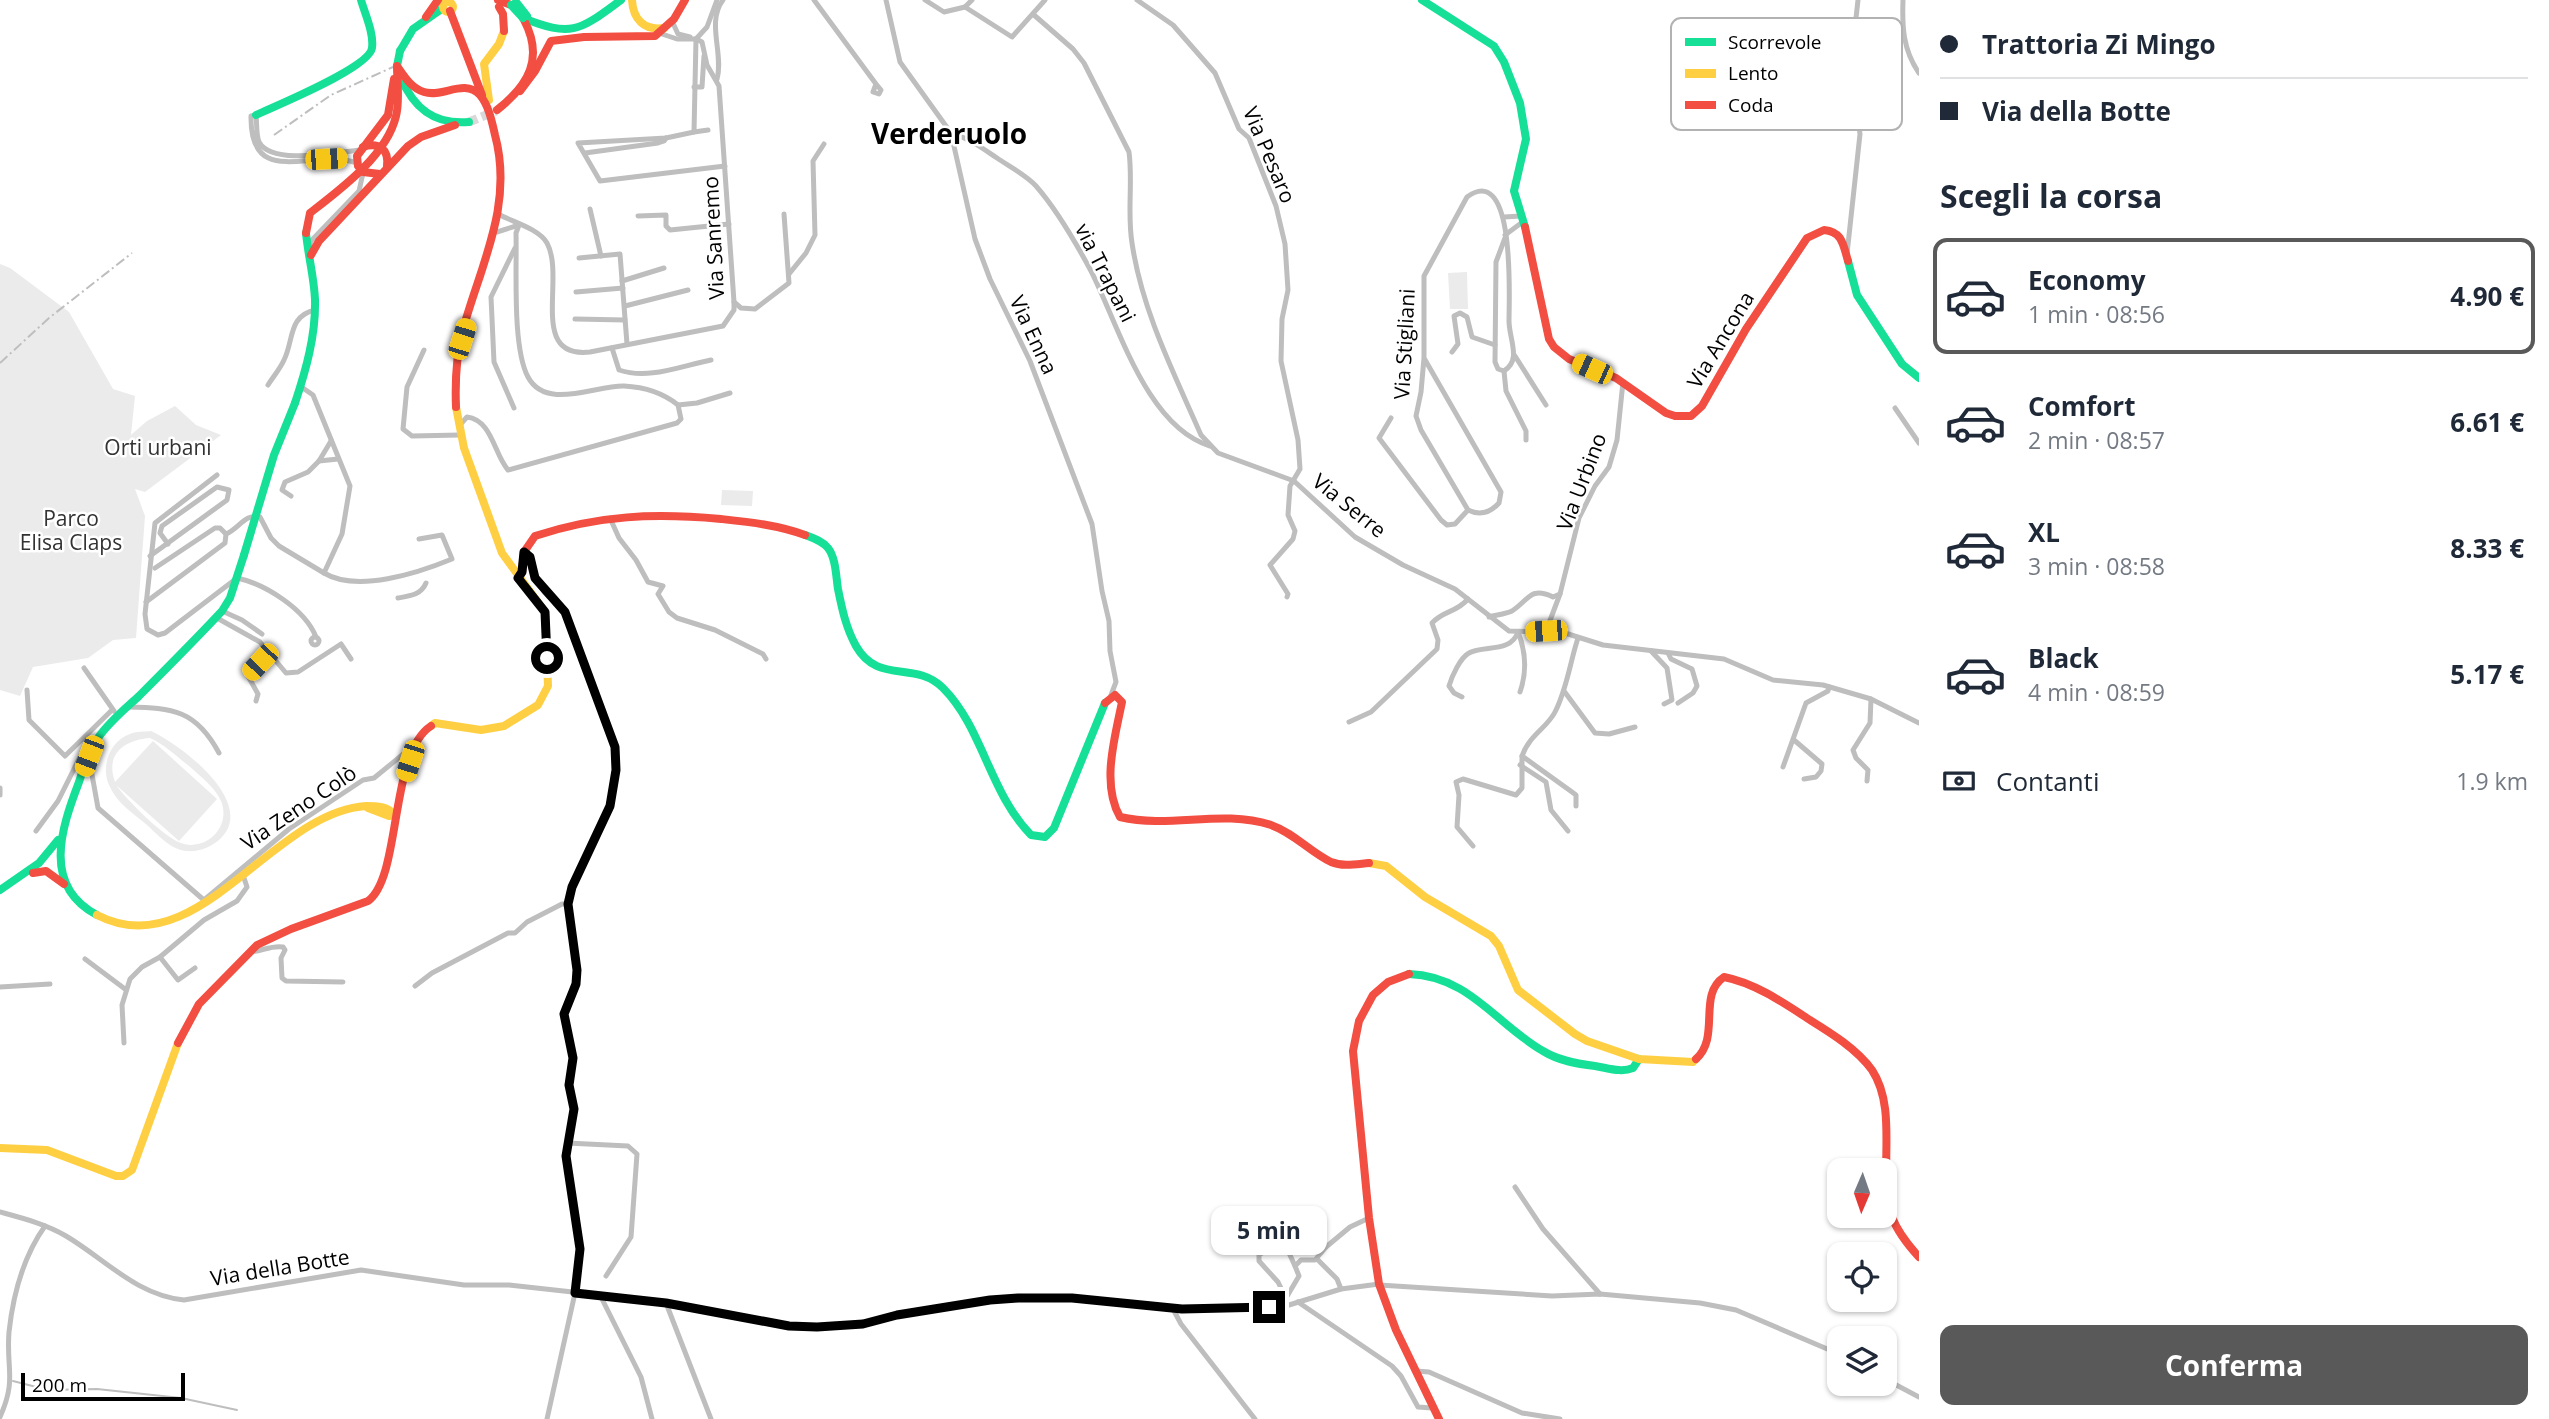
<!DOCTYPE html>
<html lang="it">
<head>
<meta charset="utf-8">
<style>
	:root { --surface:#fff; --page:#f6f6f7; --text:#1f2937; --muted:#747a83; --line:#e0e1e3; --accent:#595959 }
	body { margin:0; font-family:"Open Sans",sans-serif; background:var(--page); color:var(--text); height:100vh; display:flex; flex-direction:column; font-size:26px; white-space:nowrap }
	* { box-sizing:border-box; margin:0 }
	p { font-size:23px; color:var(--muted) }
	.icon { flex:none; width:38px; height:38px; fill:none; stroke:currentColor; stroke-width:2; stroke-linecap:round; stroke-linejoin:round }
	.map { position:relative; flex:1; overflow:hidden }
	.side { display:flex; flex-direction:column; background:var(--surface); width:630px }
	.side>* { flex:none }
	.hud { display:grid; align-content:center; height:154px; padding:0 21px; background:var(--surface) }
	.needle { width:46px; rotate:182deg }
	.controls { position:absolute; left:1827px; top:1158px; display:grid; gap:14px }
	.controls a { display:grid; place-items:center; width:70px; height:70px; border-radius:14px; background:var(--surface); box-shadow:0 2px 5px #0004; font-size:35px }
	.scale { position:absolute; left:21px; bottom:18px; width:164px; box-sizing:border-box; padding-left:7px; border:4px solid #000; border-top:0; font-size:19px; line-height:24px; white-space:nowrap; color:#000; -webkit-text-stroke:5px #fff; paint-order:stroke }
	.end { position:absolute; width:32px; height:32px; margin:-16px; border:9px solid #000; background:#fff; box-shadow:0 0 0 4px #fff }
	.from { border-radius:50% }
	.bubble { position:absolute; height:49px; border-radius:14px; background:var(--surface); box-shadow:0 2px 5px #0004; font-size:23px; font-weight:700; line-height:49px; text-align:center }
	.car { position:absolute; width:21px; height:42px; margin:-21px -10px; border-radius:9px; box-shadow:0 0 5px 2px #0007; background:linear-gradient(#f5c518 24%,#345 0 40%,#f5c518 0 76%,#345 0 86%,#f5c518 0) }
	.hud b { display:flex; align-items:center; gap:24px; height:66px; font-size:26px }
	.hud b+b { border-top:2px solid var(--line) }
	.hud i { width:18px; height:18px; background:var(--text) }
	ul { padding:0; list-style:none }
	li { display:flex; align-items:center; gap:21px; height:116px; margin:0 14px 10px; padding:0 7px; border:4px solid transparent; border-radius:14px }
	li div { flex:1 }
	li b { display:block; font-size:26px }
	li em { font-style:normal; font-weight:700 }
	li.on { border-color:var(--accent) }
	li>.icon { width:63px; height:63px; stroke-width:1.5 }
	h2 { padding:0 21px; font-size:32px; line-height:84px }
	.pay { display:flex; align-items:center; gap:18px; height:77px; padding:0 21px; font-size:26px }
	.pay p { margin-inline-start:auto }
	.button { display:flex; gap:14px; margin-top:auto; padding:14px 21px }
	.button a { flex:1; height:80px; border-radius:14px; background:var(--accent); color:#fff; font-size:28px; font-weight:700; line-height:80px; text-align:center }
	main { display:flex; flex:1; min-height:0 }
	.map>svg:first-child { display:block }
	.green { fill:#ebebeb; fill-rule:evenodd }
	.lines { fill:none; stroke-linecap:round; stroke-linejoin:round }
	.stream { stroke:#bebebe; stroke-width:2 }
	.primary-tunnel { stroke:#d9d9d9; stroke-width:9; stroke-dasharray:9 4.5; stroke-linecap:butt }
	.street { stroke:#bebebe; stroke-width:5 }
	.fast { stroke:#16e098; stroke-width:8 }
	.slow { stroke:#ffcf43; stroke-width:8 }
	.jam { stroke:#f24e42; stroke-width:8 }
	.rail { stroke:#bebebe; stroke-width:2; stroke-dasharray:10 3.5 2 3.5; stroke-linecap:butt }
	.fast-bridge { stroke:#16e098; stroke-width:8 }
	.jam-bridge { stroke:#f24e42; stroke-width:8 }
	.route { stroke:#000; stroke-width:9 }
	.labels { text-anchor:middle; stroke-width:5; stroke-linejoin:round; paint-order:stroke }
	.street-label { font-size:21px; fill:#000; stroke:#fff }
	.park-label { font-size:21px; fill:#323232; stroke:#fff }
	.district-label { font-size:28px; font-weight:bold; fill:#000; stroke:#fff }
	.key { fill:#fff; stroke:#b2b2b2; stroke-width:2 }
	.key-label { font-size:19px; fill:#000 }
</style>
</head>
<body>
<main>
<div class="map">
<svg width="1919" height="1419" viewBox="0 0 1919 1419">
	<rect width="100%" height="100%" fill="#fff"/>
	<!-- green -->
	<g class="green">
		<path d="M0,264L10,268L69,312L113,389L135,396L131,435L147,421L175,406L196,425L221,435L145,492L135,489L145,516L136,638L113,640L88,658L33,667L20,696L0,690Z"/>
		<path d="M1467,272L1468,309H1450L1448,273Z"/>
		<path d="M722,490L753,491L752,506L721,505Z"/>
		<path d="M151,731C180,744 257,802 221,838C212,847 199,852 187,851C171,850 159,836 147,825C134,814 117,803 110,787C100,768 109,741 130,734C136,731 144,732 151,731ZM150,738C165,745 176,756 189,766C201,777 215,787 221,801C231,825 209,850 184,844C166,840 127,800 116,785L179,841L217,799L153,741L115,782C105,754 124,740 150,738Z"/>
	</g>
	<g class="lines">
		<!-- stream -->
		<path class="stream" d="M13,1381L48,1390L97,1389L181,1398L237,1410"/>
		<!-- primary-tunnel -->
		<path class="primary-tunnel" d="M469,122L496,111"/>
		<!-- street -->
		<g class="street">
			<path d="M814,0L876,84L873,92L879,94L881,90L876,84"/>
			<path d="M886,0L900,62L951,133L975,239L990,279L1030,361L1092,524L1102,591L1109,621L1110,651L1116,682L1111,695"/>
			<path d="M925,0L944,12L965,7L972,0"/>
			<path d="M1137,0L1173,25L1215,73L1239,129L1249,138L1276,206L1285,244L1288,290L1282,319L1281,361L1298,440L1300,469L1290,486L1288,515L1295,531L1293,539L1270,565L1288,594L1287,597"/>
			<path d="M1903,0C1902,27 1903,50 1919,73"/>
			<path d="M965,7L1012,37L1045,0"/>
			<path d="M1034,15L1073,49L1084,63L1129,152C1133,182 1127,213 1132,243C1142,311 1174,373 1201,435L1218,453L1294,481L1355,537L1403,565L1455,589L1509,631L1565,633L1603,645L1724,659L1773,680L1823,685L1871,699L1919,723"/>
			<path d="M672,21L678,34L690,37"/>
			<path d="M659,33L677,39H696"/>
			<path d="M696,39L694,132L666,138L578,143L600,181L725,166"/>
			<path d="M696,39L707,27L717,0"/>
			<path d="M717,79C724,54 706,22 723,0"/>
			<path d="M694,87H702L704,56"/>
			<path d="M694,132L708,130"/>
			<path d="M951,133C969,138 982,148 997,158C1010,167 1026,175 1036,186C1057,210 1076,243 1091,271C1119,326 1146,426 1210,446"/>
			<path d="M585,153L658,143L664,141L666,138"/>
			<path d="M357,163C313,147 250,191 251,116L256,115C257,123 256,135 259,142C272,166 337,152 360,150"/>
			<path d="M590,209L601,256"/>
			<path d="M500,215C513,222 539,229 547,243C566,278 528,359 590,352L723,326L734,310V302L719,86L707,65L702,42L696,39"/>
			<path d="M638,216L666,215V226L670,230L729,224"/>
			<path d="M1504,217L1521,216"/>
			<path d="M497,232L519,225"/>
			<path d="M1505,235L1524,221"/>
			<path d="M1505,238L1496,262L1495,362L1498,369L1504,371L1506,391L1526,431V440"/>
			<path d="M309,248L311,241L359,191L363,173"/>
			<path d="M1847,254L1860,134L1851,63L1858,0"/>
			<path d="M579,258L620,254L627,344"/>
			<path d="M789,274L806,253L815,235L813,161L824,144"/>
			<path d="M622,281L664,268"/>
			<path d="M576,292L623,288"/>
			<path d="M734,302L741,308L755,309L789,283L784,214"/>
			<path d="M625,306L688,290"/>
			<path d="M575,319L625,320"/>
			<path d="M612,348L619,370C649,380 680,366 711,360"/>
			<path d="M424,350L407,387L403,429L412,436L460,435"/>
			<path d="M1452,352L1458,344L1454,316L1460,313L1467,317L1472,337L1495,345"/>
			<path d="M1515,356L1546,405"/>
			<path d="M1424,358L1501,492L1499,503C1490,513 1480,516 1468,510L1421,430L1416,416L1421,392L1424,358V276L1467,197C1516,161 1509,299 1509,321C1509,339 1522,360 1504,371"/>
			<path d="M268,385C273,377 280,369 284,360C294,340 288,316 315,310"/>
			<path d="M300,386L313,395L350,486L342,534L324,573C357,593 418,573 452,559L442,535L419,539"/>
			<path d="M678,405L697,403L730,393"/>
			<path d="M514,408L494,362L491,297L515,248"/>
			<path d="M1895,408L1919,443"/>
			<path d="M1391,418L1379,438L1441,520L1447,525L1455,524L1468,510"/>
			<path d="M459,426L467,417C492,420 494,454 508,470L677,423L681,419L678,405C662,392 644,387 624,386C596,385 546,411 528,377C512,347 517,269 516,233L519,225"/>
			<path d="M319,461L338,459"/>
			<path d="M217,475L155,523L145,614L147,629L158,635L165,633L237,578C265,584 305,609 316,637"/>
			<path d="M291,496L282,490L285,482L308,472L319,461L331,441"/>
			<path d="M610,518L619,538L636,560L648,582L663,586L658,594L669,612L677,618L715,630L763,654L766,659"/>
			<path d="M226,534C239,529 245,513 260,517L271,538L279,546L324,573"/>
			<path d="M524,552L530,557L535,578L545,593L565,612L615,747L616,770L610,806L572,887L568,904L577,970L576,984L564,1014L573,1058L569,1085L574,1109L566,1156L580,1249L575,1293L547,1419"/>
			<path d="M150,556L227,500L229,490L217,487L162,526L160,533L168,544"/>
			<path d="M398,598C410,596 421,595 426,583"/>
			<path d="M146,602L225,543L226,534L220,528H215L155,568"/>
			<path d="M222,611L242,620L262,634"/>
			<path d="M1489,617C1496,615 1506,614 1512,611C1529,600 1530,586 1553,597L1560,594L1579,518L1595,486L1609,467L1617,440L1623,382"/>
			<path d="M217,618L260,642L286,673L298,672L341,644L351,659"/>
			<path d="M1546,631L1560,594"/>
			<path d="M1518,632C1526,652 1527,672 1520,692"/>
			<circle cx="315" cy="641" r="4"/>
			<path d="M1651,651L1667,668L1672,700L1664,704"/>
			<path d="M1668,653L1671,659L1692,669L1697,686L1693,693L1678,703"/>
			<path d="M84,668L114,711"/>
			<path d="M27,690L29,720L65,756L112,710"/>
			<path d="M1564,691L1595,733L1609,734L1635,727"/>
			<path d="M1462,697L1454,693L1449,686C1452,676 1460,658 1469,653C1484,645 1511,653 1518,632"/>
			<path d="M256,701L258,694L248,676L271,655"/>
			<path d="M128,707C173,708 196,710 219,753"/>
			<path d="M1349,722L1371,712L1437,649L1438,640L1432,623C1444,610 1456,613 1468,599"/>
			<path d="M1794,740L1822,764L1821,771L1816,777L1804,779"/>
			<path d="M89,758L98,808L205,901"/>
			<path d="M1520,765L1546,782L1551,810L1568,831"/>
			<path d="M1783,767L1806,703L1828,691L1829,687"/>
			<path d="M1867,781L1868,770L1856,758L1853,750L1870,723L1871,699"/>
			<path d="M0,788V795"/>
			<path d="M1576,806V795L1572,792L1522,756C1530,734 1547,728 1555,712C1567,689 1570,662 1578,638"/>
			<path d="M36,831L58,801L81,755L89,750"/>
			<path d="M1473,846L1457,827L1459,795L1456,782L1463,779L1516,795L1522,788V756"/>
			<path d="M204,900L289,829L363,780L374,778L412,747"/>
			<path d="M250,952C262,951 272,945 283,947L285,950L281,958L282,978L286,981L343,982"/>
			<path d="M160,957L178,980L195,968"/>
			<path d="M85,959L125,989"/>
			<path d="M415,986L432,973L508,933H515L527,922L562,904H568"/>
			<path d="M0,987L50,984"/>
			<path d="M124,1043L122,1005L130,979L142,967L160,957L204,920L237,901L247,887L243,875"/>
			<path d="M567,1143L628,1146L637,1154L631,1237L606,1276"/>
			<path d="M1515,1187L1543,1229L1600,1294"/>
			<path d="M0,1212C22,1218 46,1224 66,1236C105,1259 136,1295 184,1300L361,1270L464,1285H509L627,1298L777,1324L817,1327L847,1326L897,1315L990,1300L1018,1298H1072L1182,1309L1254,1308L1289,1305L1341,1289L1379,1284"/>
			<path d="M1283,1240L1282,1226L1291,1218L1326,1247L1350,1227L1369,1218"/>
			<path d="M1317,1259L1337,1279L1341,1289"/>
			<path d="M1379,1285L1552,1296L1600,1294L1700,1303L1736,1310L1839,1354"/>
			<path d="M600,1295L641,1377L652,1419"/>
			<path d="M1286,1298L1278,1282L1259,1261V1255L1283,1240L1295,1266"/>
			<path d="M1286,1298L1299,1276L1295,1266L1301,1260H1315L1326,1247"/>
			<path d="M1298,1302L1392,1366L1401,1376L1418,1407L1432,1408"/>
			<path d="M666,1303L711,1419"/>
			<path d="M1173,1309L1181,1324L1255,1419"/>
			<path d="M1416,1371L1429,1372L1522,1413L1560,1419"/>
			<path d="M1885,1379L1919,1397"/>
			<path d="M0,1417C17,1379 6,1369 9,1332C13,1295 23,1257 45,1226"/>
		</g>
		<!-- fast -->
		<g class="fast">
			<path d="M444,0L445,2"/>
			<path d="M1422,0L1494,46L1504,62L1520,103L1526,139L1514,191L1525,227"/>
			<path d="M523,18C573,38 580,30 621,0"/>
			<path d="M400,51L413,29L443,8"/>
			<path d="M401,78C414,109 435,125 469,122"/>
			<path d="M256,115C277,105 369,68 372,48C374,33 365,14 361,0"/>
			<path d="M1848,261L1857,295L1902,364L1919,378"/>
			<path d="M295,403C306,370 316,335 315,299C314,277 308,255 306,233"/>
			<path d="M805,535C813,538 822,541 828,548C836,558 836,577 838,589C842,609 846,628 856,646C878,685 915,660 943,688C983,728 989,792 1031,835L1045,837L1054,828L1105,703"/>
			<path d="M0,890L39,863L58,840"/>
			<path d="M97,915C42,886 61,829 79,782C84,767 88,751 98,738C109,722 125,709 139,696C167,668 195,640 222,611L230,598L244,555"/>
			<path d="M1409,974C1469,976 1496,1024 1543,1051C1559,1061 1578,1064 1595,1066C1608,1068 1621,1073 1633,1068L1639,1059"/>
		</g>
		<!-- slow -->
		<g class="slow">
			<path d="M632,0C633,19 644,31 664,28"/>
			<circle cx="448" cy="7" r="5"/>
			<path d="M489,100L484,64L499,44L504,31"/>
			<path d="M431,726L435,723L481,730L504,726L538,705L548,686L545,612L502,553L464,448L456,407"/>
			<path d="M368,808L389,816L395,815"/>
			<path d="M1369,863L1386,866L1425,897L1491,936L1499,946L1518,990L1575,1034L1587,1041L1639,1059L1693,1062L1696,1059"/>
			<path d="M97,915C197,967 272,812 366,806C377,806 387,806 395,815"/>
			<path d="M0,1148L47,1150L116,1176H123L132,1170L178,1043"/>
		</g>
		<!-- jam -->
		<g class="jam">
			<path d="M498,0L511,5"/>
			<path d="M450,11L482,95"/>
			<path d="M426,17L438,0"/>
			<path d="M397,66C404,76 411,88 424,92C443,98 464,78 480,95C489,106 492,122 495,135C514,206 480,266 462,333C456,358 455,382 456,407"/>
			<path d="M520,91L535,71L551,41L584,37L655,36L674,19L685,0"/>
			<path d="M497,110C529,85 544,58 524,20"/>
			<path d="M363,147C379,142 389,149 387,166"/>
			<path d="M380,174L363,172L358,166L357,156L388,115L394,79"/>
			<path d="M1525,227L1549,339L1554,347L1569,359L1616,378L1666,413L1675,416H1691L1702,406L1746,329L1807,238L1824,230C1843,232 1843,245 1848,261"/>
			<path d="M311,255L319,241L408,146L421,137L455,125"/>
			<path d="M518,578L522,572L524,552L535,536C599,515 654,513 721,519C749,522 778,525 805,535"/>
			<path d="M1105,703L1115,695L1122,702C1115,737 1101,784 1120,817C1171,829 1221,809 1271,825C1294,833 1310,852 1331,862C1343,867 1357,864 1369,863"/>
			<path d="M33,873L46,871L64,884"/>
			<path d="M1409,974L1388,982L1373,995L1359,1021L1353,1051L1369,1218L1379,1284L1396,1330L1439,1419"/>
			<path d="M178,1043L199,1004L257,945L291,929L368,901C402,876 389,753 431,726"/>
			<path d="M1696,1059C1721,1037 1697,995 1724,977C1755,983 1784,1003 1810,1020C1831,1033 1857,1049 1872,1070C1899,1111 1877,1173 1892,1217C1898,1233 1908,1245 1919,1257"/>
		</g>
		<!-- rail -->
		<g class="rail">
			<path d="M274,135L331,95L393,67"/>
			<path d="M0,363L49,318L132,253"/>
		</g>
		<!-- fast-bridge -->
		<g class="fast-bridge">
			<path d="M516,2L527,16"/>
			<path d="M511,5L523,18"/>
			<path d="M397,66L400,51"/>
			<path d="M244,555L274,455L295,403"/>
		</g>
		<!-- jam-bridge -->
		<g class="jam-bridge">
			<path d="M499,7L503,14L504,31"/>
			<path d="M306,233L310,213C341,189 387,155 396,116C400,101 397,82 397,66"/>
		</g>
	</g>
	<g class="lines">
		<!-- route -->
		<path class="route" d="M547,658L545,612L518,578L522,572L524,552L530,557L535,578L565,612L615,747L616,770L610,806L572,887L568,904L577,970L576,984L564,1014L573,1058L569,1085L574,1109L566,1156L580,1249L575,1293L666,1303L789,1326L817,1327L863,1324L897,1315L990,1300L1018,1298H1072L1182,1309L1269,1307"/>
	</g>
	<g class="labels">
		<!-- street labels -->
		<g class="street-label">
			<text transform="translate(1269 155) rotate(67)" y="7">Via Pesaro</text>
			<text transform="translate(714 238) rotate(-93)" y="7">Via Sanremo</text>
			<text transform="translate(1105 273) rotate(63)" y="7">via Trapani</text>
			<text transform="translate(1033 335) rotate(65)" y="7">Via Enna</text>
			<text transform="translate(1721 340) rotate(-59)" y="7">Via Ancona</text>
			<text transform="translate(1405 344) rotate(-87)" y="7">Via Stigliani</text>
			<text transform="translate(1582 482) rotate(-69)" y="7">Via Urbino</text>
			<text transform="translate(1349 506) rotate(39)" y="7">Via Serre</text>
			<text transform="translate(299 808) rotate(-34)" y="7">Via Zeno Colò</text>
			<text transform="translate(280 1268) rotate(-9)" y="7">Via della Botte</text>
		</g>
		<!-- park labels -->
		<g class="park-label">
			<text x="158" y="455">Orti urbani</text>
			<text x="71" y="526">Parco<tspan x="71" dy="24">Elisa Claps</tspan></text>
		</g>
		<!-- district labels -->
		<g class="district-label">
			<text x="949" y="144">Verderuolo</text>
		</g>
	</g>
	<!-- legend -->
	<rect x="1671" y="18" width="231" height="112" rx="10" class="key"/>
	<rect x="1685" y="38" width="31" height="8" fill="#16e098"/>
	<rect x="1685" y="69" width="31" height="9" fill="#ffcf43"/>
	<rect x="1685" y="101" width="31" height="8" fill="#f24e42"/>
	<g class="key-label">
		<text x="1728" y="49">Scorrevole</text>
		<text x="1728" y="80">Lento</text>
		<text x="1728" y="112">Coda</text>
	</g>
</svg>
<div class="controls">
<a><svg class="needle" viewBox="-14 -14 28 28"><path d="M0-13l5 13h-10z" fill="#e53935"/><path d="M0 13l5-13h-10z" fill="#747a83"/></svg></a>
<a><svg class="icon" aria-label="locate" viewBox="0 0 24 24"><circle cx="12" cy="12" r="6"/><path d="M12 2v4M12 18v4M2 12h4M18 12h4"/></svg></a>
<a><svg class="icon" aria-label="layers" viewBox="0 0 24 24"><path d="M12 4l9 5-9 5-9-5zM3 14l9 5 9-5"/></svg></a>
</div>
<div class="scale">200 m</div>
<i class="end from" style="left:547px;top:658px"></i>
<i class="end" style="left:1269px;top:1307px"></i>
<div class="bubble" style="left:1211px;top:1206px;width:116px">5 min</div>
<i class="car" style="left:326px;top:159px;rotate:87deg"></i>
<i class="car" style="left:462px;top:339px;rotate:18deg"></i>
<i class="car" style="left:1592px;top:369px;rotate:294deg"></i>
<i class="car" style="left:1546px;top:631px;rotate:267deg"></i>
<i class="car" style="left:260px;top:662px;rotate:223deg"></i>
<i class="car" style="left:89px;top:756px;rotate:201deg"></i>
<i class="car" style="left:410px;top:761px;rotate:198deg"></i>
</div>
<section class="side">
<div class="hud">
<b><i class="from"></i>Trattoria Zi Mingo</b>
<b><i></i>Via della Botte</b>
</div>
<h2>Scegli la corsa</h2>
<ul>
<li class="on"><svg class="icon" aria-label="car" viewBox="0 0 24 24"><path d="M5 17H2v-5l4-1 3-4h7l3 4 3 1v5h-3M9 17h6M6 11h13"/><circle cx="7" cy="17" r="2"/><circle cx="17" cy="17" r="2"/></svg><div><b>Economy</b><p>1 min · 08:56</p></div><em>4.90 €</em></li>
<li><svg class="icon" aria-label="car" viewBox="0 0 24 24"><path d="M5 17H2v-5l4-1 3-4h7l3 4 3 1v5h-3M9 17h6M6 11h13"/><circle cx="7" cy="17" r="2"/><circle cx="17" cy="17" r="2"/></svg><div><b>Comfort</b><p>2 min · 08:57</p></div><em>6.61 €</em></li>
<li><svg class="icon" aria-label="car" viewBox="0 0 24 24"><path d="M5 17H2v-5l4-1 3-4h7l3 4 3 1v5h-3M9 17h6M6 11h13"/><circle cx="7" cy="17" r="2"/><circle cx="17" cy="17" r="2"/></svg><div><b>XL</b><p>3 min · 08:58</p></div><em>8.33 €</em></li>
<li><svg class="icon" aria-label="car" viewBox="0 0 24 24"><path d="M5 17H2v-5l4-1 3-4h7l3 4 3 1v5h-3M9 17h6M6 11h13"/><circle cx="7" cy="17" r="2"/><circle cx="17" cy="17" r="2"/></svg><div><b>Black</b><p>4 min · 08:59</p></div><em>5.17 €</em></li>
</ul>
<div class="pay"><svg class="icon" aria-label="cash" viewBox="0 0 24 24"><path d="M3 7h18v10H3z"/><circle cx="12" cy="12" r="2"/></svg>Contanti<p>1.9 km</p></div>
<div class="button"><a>Conferma</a></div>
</section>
</main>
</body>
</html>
